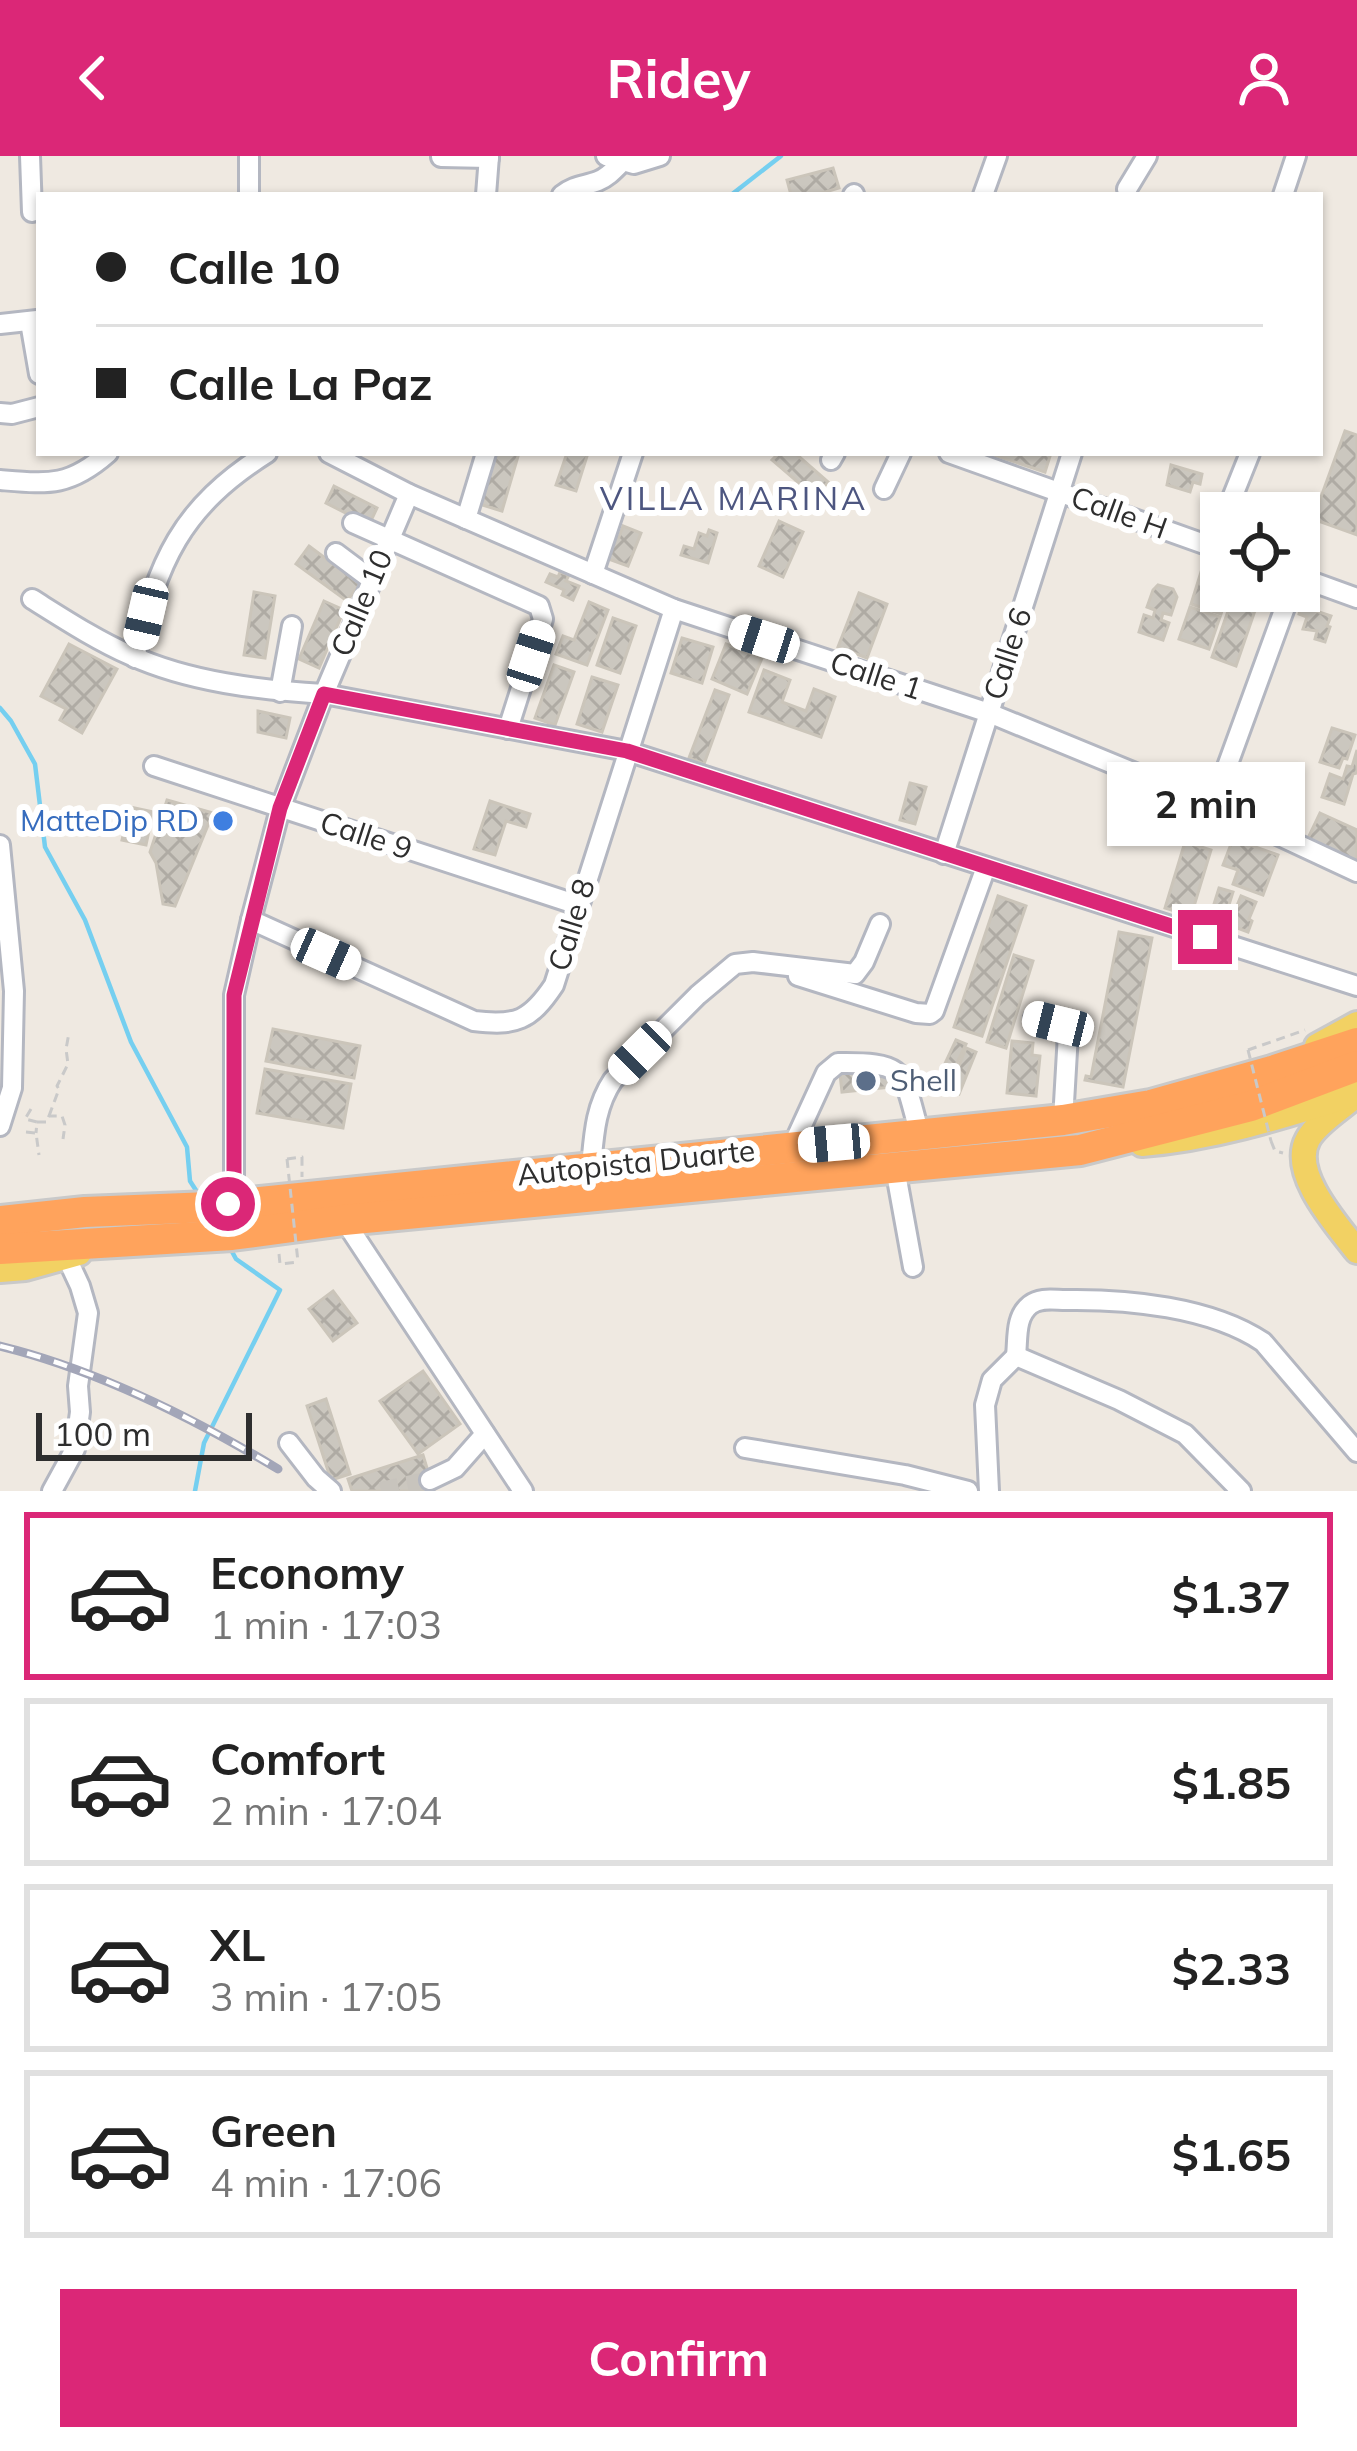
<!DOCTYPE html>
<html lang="en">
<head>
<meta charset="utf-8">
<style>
	:root { --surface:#fff; --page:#f2f2f2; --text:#222; --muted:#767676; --line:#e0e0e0; --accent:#db2777 }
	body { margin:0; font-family:Mulish,sans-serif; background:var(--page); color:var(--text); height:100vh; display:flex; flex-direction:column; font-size:45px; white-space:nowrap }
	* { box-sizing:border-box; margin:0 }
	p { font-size:39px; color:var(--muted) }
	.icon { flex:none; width:66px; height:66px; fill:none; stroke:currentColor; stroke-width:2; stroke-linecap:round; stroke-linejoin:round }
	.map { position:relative; height:1335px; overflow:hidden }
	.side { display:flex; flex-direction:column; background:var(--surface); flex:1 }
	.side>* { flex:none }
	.hud { position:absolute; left:36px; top:36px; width:1287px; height:264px; border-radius:0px; box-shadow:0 3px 9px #0004; display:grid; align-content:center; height:264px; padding:0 60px; background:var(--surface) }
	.fabs { position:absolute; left:1200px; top:336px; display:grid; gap:24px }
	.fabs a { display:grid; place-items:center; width:120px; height:120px; border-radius:0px; background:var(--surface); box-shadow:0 3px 9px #0004; font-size:60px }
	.scale { position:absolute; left:36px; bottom:30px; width:216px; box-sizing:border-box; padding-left:12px; border:6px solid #2e2e2e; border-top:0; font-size:33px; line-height:42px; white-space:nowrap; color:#2e2e2e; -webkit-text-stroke:9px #fff; paint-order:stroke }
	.end { position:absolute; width:54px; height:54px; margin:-27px; border:15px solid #db2777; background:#fff; box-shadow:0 0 0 6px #fff }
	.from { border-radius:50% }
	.bubble { position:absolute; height:84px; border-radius:0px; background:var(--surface); box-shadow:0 3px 9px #0004; font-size:39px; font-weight:700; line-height:84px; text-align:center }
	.car { position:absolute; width:36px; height:72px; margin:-36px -18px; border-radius:15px; box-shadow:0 0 9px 3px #0007; background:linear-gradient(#fff 24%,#345 0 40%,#fff 0 76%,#345 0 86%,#fff 0) }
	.hud b { display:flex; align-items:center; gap:42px; height:114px; font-size:45px }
	.hud b+b { border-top:3px solid var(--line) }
	.hud i { width:30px; height:30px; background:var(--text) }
	ul { padding:21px 0 0; list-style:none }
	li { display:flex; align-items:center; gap:36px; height:168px; margin:0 24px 18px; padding:0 36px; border:6px solid var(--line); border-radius:0px }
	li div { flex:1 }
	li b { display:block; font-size:45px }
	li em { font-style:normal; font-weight:700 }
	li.current { border-color:var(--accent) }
	li>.icon { width:108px; height:108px; stroke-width:1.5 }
	.action { display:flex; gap:24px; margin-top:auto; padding:24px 60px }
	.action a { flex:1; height:138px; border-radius:0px; background:var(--accent); color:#fff; font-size:48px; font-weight:700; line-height:138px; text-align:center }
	header { display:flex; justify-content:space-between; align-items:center; height:156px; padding:0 60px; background:var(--accent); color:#fff; font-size:54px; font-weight:700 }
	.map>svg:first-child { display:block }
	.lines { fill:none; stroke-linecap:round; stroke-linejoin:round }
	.stream { stroke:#75cff0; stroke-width:4.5 }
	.building { fill:url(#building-cross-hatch); stroke:#cbc5ba; stroke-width:3 }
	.minor-tunnel { stroke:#c8c4bd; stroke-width:18; stroke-dasharray:18 9; stroke-linecap:butt }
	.minor-casing { stroke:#b4b7c1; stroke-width:24 }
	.major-casing { stroke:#c9c9c9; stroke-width:30 }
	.highway-casing { stroke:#c9c9c9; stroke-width:36 }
	.path { stroke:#c9c9c9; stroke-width:3; stroke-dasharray:9 6; stroke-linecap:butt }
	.minor { stroke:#fff; stroke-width:18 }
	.major { stroke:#f2d163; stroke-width:24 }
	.highway { stroke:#ffa35c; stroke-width:30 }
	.rail-casing { stroke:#a3a6b8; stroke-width:9 }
	.rail { stroke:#fff; stroke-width:4.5; stroke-dasharray:14; stroke-linecap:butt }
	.path-bridge { stroke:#c9c9c9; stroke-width:3; stroke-dasharray:9 6; stroke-linecap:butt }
	.route { stroke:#db2777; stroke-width:15 }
	.shop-dot { fill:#3f7fe0; stroke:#fff; stroke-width:4.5 }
	.service-dot { fill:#5c6f8a; stroke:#fff; stroke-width:4.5 }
	.labels { text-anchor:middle; stroke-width:12; stroke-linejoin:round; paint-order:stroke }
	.street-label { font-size:30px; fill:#2e2e2e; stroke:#fff }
	.shop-label { font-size:30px; fill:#366cbe; stroke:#fff; text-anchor:end }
	.service-label { font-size:30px; fill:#4e5e75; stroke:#fff; text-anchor:start }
	.neighbourhood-label { font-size:33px; letter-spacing:3px; fill:#4d5680; stroke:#fff }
</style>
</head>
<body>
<header><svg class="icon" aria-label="back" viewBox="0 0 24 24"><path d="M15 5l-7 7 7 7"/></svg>Ridey<svg class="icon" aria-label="person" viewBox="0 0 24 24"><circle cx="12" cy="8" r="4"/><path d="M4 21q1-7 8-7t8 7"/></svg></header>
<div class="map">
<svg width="1357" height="1335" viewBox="0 0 1357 1335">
	<defs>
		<pattern id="building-cross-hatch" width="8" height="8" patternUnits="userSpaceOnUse" patternTransform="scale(3)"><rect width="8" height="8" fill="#cbc7bf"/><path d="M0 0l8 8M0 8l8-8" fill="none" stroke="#afaba4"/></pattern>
	</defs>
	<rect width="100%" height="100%" fill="#efe9e1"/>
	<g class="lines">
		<!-- stream -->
		<g class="stream">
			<path d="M731,39L781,0"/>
			<path d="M0,552L11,565L35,608L45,691L85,764L131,886L187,991L190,1025L199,1039"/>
			<path d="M195,1335L204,1287L280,1134L236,1103L229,1090"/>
		</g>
	</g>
	<!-- building -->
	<g class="building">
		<path d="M833,12L839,32L815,39H791L787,24Z"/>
		<path d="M1345,275L1357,279V379L1313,363Z"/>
		<path d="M494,297H519L502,355L479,348Z"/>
		<path d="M567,297H588L576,335L556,329Z"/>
		<path d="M779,297H795L828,326L815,341L772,304Z"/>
		<path d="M988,297H1051L1045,316Z"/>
		<path d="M1171,309L1202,318L1200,328L1193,326L1190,336L1167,329Z"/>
		<path d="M334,330L377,352L369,369L326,347Z"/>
		<path d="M779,365L803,376L783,421L759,410Z"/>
		<path d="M623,370L641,377L628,410L606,402L615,379L619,381Z"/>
		<path d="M709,374L717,377L708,407L681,399L684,390L694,393L699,377L707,380Z"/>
		<path d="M309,390L360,428L347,445L296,408Z"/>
		<path d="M560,416L569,419L566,425L579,430L573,444L562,439L564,434L546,426L550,418L558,421Z"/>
		<path d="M1201,416L1221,423V435H1228L1221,458L1191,448Z"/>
		<path d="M1158,429L1173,433L1177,441L1171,459L1163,457L1161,464L1169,467L1163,484L1139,476L1144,459L1153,462L1155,454L1147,451L1153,434Z"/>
		<path d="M1235,435L1260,440L1236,510L1212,501Z"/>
		<path d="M254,436L275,440L265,502L244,499Z"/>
		<path d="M859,437L887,448L867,502L838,491Z"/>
		<path d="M324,445L344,454L319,512L299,503Z"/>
		<path d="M589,446L608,454L587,509L556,498L563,480L574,484Z"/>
		<path d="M1301,450L1331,460L1327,470L1330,471L1325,486L1315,483L1317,475L1303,473L1307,461L1299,458Z"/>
		<path d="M1190,451L1220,461L1209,493L1179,483Z"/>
		<path d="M613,462L636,470L620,517L597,509Z"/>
		<path d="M682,482L713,491L702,527L671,517Z"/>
		<path d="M69,488L117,513L82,577L60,564L66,553L41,540Z"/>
		<path d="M726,488L762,502L747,538L712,523Z"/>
		<path d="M554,509L574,516L555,569L535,562Z"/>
		<path d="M764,514L790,524L782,546L806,555L814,533L835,541L821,581L749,556Z"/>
		<path d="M592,521L618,529L602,576L577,568Z"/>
		<path d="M715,534L729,539L704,608L689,602Z"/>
		<path d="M258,555L290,562L286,582L258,576Z"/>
		<path d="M1332,572L1355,579L1347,603L1343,602L1339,612L1320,606Z"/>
		<path d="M1357,594V617L1353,618L1344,648L1322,641L1330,618L1343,623L1347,610L1352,611Z"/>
		<path d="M910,627L926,631L915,668L900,664Z"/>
		<path d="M167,644L213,657L175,750L163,748L156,707L150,696Z"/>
		<path d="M490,645L530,658L526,671L506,665L495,699L474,693Z"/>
		<path d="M130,651L153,656L146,689L122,684Z"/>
		<path d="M1320,657L1357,674V705L1308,682Z"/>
		<path d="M1233,683L1278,699L1263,739L1233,728L1238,714L1223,709Z"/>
		<path d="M1185,686L1211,694L1191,760L1165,752Z"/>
		<path d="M1219,732L1233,736L1223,768L1209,764Z"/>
		<path d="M998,740L1026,750L982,880L954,871Z"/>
		<path d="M1241,740L1256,746L1249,763L1252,765L1248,776L1229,769Z"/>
		<path d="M1119,776L1152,782L1123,931L1085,924L1086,920L1091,921Z"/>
		<path d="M1014,799L1033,805L1006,892L987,886Z"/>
		<path d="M273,873L360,890L354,922L266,905Z"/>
		<path d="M956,884L966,888L943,936L934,931Z"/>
		<path d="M1012,885L1033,887L1032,899L1040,900L1036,940L1007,937Z"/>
		<path d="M966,892L976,896L959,938L949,934Z"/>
		<path d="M265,913L351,928L343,972L257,957Z"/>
		<path d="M890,914L892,931L842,936L840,918Z"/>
		<path d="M333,1135L357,1167L333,1185L309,1153Z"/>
		<path d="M423,1215L460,1268L418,1298L380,1245Z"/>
		<path d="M326,1243L350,1318L331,1324L307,1250Z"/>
		<path d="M423,1299L434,1335H352L348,1323Z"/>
	</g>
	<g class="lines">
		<!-- minor-tunnel -->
		<path class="minor-tunnel" d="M381,1335L430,1324"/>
		<defs>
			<g id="minor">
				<path d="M30,0L32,56"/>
				<path d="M249,0V39"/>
				<path d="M606,0L634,8L660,0"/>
				<path d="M441,1L489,2"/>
				<path d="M1127,33L1147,0"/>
				<path d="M486,39L489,0"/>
				<path d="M562,39C574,29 585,30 598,25C608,21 614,14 622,6"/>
				<path d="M853,39L854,38"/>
				<path d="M983,39L997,0"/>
				<path d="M1283,39L1296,0"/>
				<path d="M30,166L39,218"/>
				<path d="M0,168L37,164"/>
				<path d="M0,257L12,258L39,251"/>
				<path d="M329,297L409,338L674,453L989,557L1213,649L1357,716"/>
				<path d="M949,297L1221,394"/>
				<path d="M831,304L835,297"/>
				<path d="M0,324C49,328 69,331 108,297"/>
				<path d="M884,333L901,297"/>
				<path d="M1226,357L1250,297"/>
				<path d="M466,363L486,297"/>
				<path d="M353,367L539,450L543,463L508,573"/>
				<path d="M336,397L372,424"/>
				<path d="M593,418L633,297"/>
				<path d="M1299,421L1357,442"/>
				<path d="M32,443C64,463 96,484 130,499C189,526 260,534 324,538L627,595L1357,830"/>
				<path d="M135,502C158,405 180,352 267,297"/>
				<path d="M280,536L292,470"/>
				<path d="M154,610L578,749"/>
				<path d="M1213,649L1291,435"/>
				<path d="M0,689L14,835L12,932L0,970"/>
				<path d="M944,698L1072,297"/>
				<path d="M251,764L474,865C516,870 530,865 554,829L674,453"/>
				<path d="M798,820L916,857L930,858L934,855L986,711"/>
				<path d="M1034,862L1058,868L1068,878L1063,964"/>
				<path d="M792,991L826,917L838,907C910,906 902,916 920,979"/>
				<path d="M591,1011C594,979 595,951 613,924L698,839L735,808L753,806L855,818L864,806L880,768"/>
				<path d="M895,1012L913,1111"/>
				<path d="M228,1048L234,1024V839L251,764L280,653L324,538L409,338"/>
				<path d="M344,1064L523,1335"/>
				<path d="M1016,1200C1018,1182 1015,1161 1030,1149C1040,1141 1054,1144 1066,1144C1127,1143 1211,1151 1263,1186L1357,1296"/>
				<path d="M1016,1200L1119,1244L1185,1278L1241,1335"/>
				<path d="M289,1287L316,1322L331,1335"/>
				<path d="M745,1292L905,1319L968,1335"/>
				<path d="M430,1324L455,1312L485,1278"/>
				<path d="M52,1335L75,1293L80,1256L78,1230L88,1157L80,1130L66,1100"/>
				<path d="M989,1335L985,1249L992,1224L1016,1200"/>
			</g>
			<g id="major">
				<path d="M1317,890L1357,868"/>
				<path d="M1351,943C1337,955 1316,968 1308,983C1289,1017 1338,1070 1357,1095"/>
				<path d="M1142,988C1216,982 1286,959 1357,937"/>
				<path d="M0,1114L25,1112L79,1097"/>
			</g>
			<g id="highway">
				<path d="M0,1065L85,1056L210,1051L1063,964L1151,949L1272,915L1357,887"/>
				<path d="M0,1093L232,1079L344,1064L1080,994L1251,950L1357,910"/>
			</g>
		</defs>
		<!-- minor casing -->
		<use href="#minor" class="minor-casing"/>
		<!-- major casing -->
		<use href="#major" class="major-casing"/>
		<!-- highway casing -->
		<use href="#highway" class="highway-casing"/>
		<!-- path -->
		<g class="path">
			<path d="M1248,894L1305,874"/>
			<path d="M31,953L25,963L37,966L36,977"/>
			<path d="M49,960L59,933L57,930L68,908L66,893L69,877"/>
			<path d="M37,966H47L49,960H62L65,969L63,983"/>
			<path d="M26,976L36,977L39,999"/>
			<path d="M1271,985L1275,995L1283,997"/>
			<path d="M287,1003L302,1001V1021"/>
			<path d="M279,1098L280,1108L298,1106"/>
		</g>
		<!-- minor -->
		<use href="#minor" class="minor"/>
		<!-- major -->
		<use href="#major" class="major"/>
		<!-- highway -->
		<use href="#highway" class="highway"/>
		<defs>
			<path id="rail" d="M0,1190C98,1214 192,1261 278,1313"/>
		</defs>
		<!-- rail casing -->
		<use href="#rail" class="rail-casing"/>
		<!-- rail -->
		<use href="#rail" class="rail"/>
		<!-- path-bridge -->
		<g class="path-bridge">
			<path d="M1248,894L1271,985"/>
			<path d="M287,1003L298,1106"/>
		</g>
	</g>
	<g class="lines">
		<!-- route -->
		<path class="route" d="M228,1048L234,1024V839L280,652L324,538L627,595L1205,781"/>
	</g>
	<!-- markers -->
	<circle class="shop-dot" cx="223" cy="665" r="12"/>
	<circle class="service-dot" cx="866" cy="925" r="12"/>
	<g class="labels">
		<!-- street labels -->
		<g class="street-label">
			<text transform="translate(1119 357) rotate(20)" y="10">Calle H</text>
			<text transform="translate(362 447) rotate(-67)" y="10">Calle 10</text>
			<text transform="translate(1008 498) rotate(-72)" y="10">Calle 6</text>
			<text transform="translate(876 520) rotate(18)" y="10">Calle 1</text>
			<text transform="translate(366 680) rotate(18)" y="10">Calle 9</text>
			<text transform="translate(572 769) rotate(-73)" y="10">Calle 8</text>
			<text transform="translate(636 1007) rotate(-6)" y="10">Autopista Duarte</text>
		</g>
		<!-- shop labels -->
		<g class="shop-label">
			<text x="199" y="675">MatteDip RD</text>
		</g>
		<!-- service labels -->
		<g class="service-label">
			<text x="890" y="935">Shell</text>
		</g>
		<!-- neighbourhood labels -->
		<g class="neighbourhood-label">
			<text x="734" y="354">VILLA MARINA</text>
		</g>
	</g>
</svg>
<div class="fabs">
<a><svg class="icon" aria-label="locate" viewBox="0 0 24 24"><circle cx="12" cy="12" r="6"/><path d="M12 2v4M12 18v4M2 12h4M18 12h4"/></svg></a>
</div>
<div class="scale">100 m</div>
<i class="end from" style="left:228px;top:1048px"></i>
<i class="end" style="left:1205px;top:781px"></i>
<div class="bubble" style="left:1107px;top:606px;width:198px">2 min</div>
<i class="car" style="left:146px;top:458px;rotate:193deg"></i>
<i class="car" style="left:764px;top:483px;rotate:288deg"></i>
<i class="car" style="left:531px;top:500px;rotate:18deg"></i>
<i class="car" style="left:326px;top:798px;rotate:114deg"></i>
<i class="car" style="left:1058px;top:868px;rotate:284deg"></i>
<i class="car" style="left:640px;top:897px;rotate:225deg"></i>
<i class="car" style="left:834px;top:987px;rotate:265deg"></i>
<div class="hud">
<b><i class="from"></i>Calle 10</b>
<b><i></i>Calle La Paz</b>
</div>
</div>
<section class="side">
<ul>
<li class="current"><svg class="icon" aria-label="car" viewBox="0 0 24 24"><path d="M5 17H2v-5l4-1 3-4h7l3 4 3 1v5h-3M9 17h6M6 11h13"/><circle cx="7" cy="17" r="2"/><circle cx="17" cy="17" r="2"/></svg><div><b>Economy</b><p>1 min · 17:03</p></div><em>$1.37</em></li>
<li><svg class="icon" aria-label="car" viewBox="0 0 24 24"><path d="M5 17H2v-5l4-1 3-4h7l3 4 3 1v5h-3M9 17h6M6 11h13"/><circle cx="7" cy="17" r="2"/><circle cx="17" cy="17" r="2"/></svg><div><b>Comfort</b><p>2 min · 17:04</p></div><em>$1.85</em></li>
<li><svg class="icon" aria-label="car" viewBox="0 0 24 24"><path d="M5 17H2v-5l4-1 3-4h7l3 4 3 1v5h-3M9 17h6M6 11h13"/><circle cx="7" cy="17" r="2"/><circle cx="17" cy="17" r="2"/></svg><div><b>XL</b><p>3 min · 17:05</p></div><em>$2.33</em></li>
<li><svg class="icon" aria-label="car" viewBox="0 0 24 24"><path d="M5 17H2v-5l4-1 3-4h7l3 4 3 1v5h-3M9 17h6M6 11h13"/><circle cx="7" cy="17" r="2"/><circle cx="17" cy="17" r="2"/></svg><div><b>Green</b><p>4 min · 17:06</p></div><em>$1.65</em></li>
</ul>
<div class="action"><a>Confirm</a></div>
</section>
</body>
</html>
